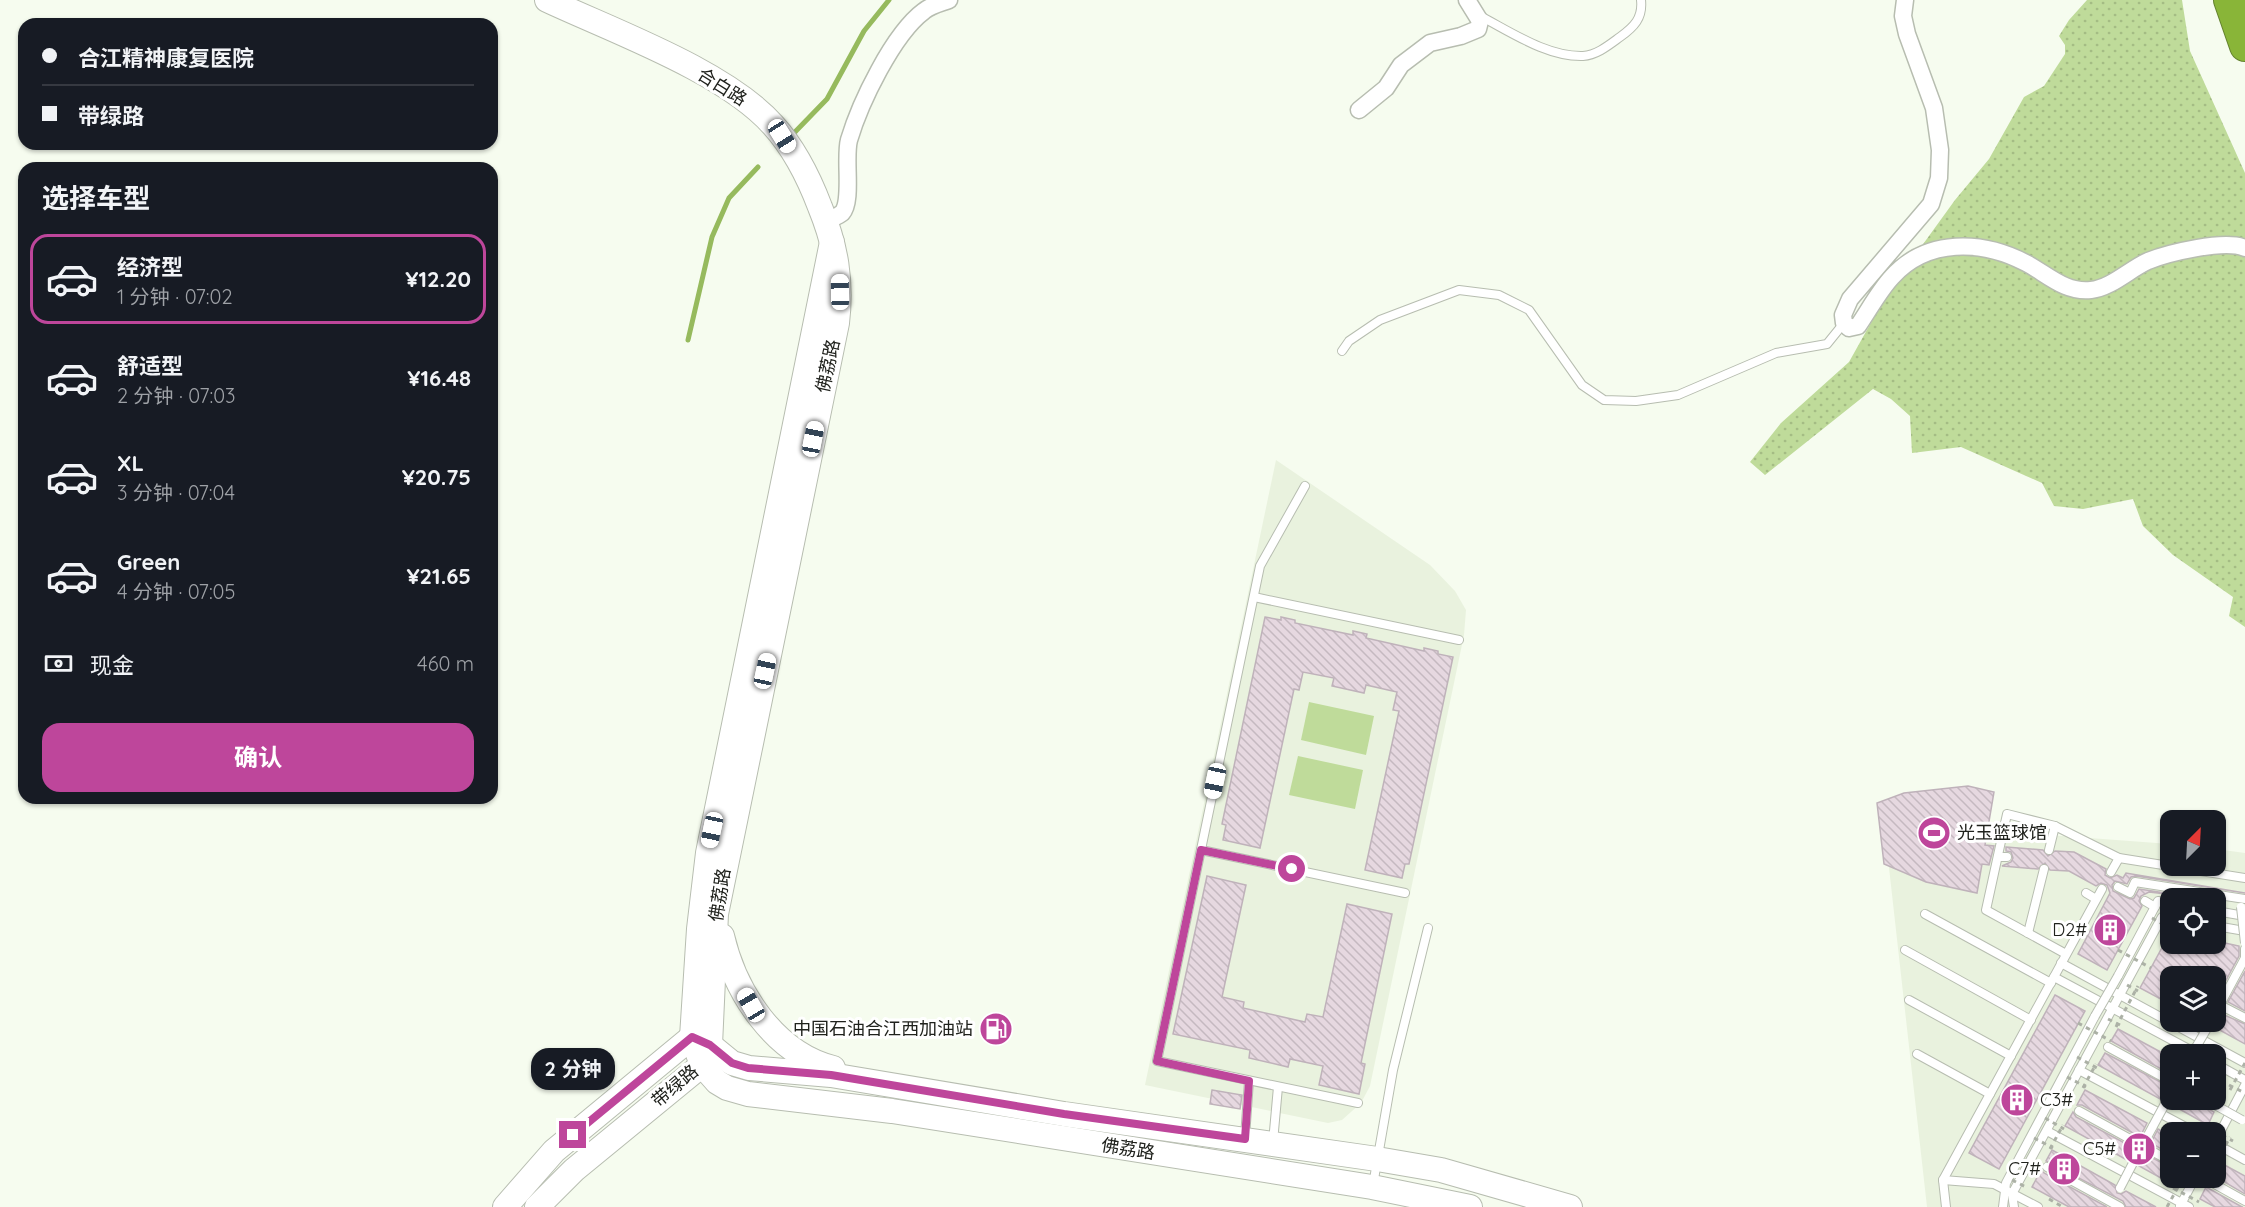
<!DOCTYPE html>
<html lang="zh">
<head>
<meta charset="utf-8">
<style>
	:root { --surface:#171b24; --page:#20242c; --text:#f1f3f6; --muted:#9ea1a6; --line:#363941; --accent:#be469b }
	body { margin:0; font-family:Quicksand,"Noto Sans SC",sans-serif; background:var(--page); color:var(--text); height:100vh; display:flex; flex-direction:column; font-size:22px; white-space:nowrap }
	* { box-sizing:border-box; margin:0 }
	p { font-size:20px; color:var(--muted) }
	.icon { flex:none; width:33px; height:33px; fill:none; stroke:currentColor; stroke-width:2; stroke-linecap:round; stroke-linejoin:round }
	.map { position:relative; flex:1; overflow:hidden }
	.side { position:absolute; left:18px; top:162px; width:480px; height:642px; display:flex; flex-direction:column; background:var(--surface); border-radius:18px; box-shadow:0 2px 4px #0004 }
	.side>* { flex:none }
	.hud { position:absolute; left:18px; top:18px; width:480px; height:132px; border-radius:18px; box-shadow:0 2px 4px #0004; display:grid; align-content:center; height:132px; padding:0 24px; background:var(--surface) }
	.needle { width:39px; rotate:24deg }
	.tools { position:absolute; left:2160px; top:810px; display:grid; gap:12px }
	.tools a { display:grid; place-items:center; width:66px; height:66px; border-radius:12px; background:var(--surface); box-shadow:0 2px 4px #0004; font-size:30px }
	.end { position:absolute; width:27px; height:27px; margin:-14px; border:8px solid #be469b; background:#fff; box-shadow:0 0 0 3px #fff }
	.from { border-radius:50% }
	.bubble { position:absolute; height:42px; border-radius:18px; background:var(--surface); box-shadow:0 2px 4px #0004; font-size:20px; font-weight:700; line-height:42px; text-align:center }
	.car { position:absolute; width:18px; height:36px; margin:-18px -9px; border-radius:8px; box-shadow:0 0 4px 2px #0007; background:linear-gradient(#fff 24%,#345 0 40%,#fff 0 76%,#345 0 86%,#fff 0) }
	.hud b { display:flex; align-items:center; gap:21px; height:57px; font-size:22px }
	.hud b+b { border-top:2px solid var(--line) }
	.hud i { width:15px; height:15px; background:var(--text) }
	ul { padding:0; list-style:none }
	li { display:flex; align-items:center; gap:18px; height:90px; margin:0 12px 9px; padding:0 12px; border:3px solid transparent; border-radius:18px }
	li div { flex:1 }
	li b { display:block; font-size:22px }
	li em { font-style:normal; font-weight:700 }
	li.current { border-color:var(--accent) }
	li>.icon { width:54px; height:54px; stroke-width:1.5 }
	h2 { padding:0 24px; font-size:27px; line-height:72px }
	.pay { display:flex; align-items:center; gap:15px; height:66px; padding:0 24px; font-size:22px }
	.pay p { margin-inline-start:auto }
	.button { display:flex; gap:12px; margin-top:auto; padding:12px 24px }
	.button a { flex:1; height:69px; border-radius:18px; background:var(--accent); color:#fff; font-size:24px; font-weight:700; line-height:69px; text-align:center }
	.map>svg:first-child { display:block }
	.built { fill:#e9f2de; fill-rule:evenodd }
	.grass { fill:url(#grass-dots) }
	.garden { fill:#bfdb9a }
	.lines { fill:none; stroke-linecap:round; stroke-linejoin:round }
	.stream { stroke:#96ba5d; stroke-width:5 }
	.building { fill:url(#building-back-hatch); stroke:#bfb2ba; stroke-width:1.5 }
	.service-casing { stroke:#b7bdb0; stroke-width:10 }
	.minor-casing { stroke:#b7bdb0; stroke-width:19 }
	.secondary-casing { stroke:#b7bdb0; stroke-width:26 }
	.motorway-casing { stroke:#64822f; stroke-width:32 }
	.path { stroke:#acb1a6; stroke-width:3; stroke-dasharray:4.5 4.5; stroke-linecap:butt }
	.service { stroke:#fff; stroke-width:8 }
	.minor { stroke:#fff; stroke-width:16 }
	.secondary { stroke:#fff; stroke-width:24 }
	.motorway { stroke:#89b538; stroke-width:30 }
	.service-bridge-casing { stroke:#b7bdb0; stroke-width:10; stroke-linecap:butt }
	.path-bridge { stroke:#acb1a6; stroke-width:3; stroke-dasharray:4.5 4.5; stroke-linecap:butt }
	.service-bridge { stroke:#fff; stroke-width:8 }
	.route { stroke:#be469b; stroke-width:8 }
	.labels { text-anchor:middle; stroke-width:6; stroke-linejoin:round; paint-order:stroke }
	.street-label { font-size:18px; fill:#20221d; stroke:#fff }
	.poi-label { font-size:18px; fill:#20221d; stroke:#fff; text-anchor:end }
</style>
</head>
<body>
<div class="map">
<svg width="2245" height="1207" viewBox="0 0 2245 1207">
	<defs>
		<pattern id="grass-dots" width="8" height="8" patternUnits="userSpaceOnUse" patternTransform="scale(1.5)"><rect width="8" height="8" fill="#bfdb9a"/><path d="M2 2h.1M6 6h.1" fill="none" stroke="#a4bc84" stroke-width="1.8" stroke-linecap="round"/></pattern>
		<pattern id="building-back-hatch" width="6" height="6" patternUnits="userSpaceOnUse" patternTransform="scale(1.5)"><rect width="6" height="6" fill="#e6d8e0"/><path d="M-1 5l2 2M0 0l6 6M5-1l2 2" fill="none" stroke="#c5b9c0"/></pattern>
	</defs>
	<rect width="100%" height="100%" fill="#f6fcef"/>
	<!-- built -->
	<g class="built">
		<path d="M1276,460L1430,565L1455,591L1466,610L1464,635L1370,1086L1361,1103L1342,1120L1328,1123L1145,1085Z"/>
		<path d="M1884,823L2170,844V866H2216V849L2245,853V1207H1927ZM2170,898H2216V944H2170ZM2170,976H2216V1022H2170ZM2170,1054H2216V1100H2170ZM2170,1132H2216V1178H2170Z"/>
	</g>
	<!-- grass -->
	<path class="grass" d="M2087,0H2182L2190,51L2245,173V627L2229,616L2233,597L2173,555L2143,526L2133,499L2083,509L2054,506L2042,483L1961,447L1912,453L1910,416L1891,399L1873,389L1765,475L1750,462L1781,423L1849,362L1887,294L1955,200L1989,159L2024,97L2044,86L2065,54V45L2059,36L2069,20Z"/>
	<!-- garden -->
	<g class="garden">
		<path d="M1309,702L1374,716L1366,755L1301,740Z"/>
		<path d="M1298,756L1363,770L1355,809L1289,795Z"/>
	</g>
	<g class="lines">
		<!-- stream -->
		<g class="stream">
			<path d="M794,133L827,99L864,31L889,0"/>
			<path d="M688,340L712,237L729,198L758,167"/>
		</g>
	</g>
	<!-- building -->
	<g class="building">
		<path d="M1265,617L1281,620V617L1295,620V623L1353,635V631L1367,634L1366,638L1424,651V648L1438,651V654L1453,657L1409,864H1405L1402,878L1365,870L1399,711L1393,710L1397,692L1366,685L1364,693L1332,686L1334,678L1303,672L1299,690L1294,689L1260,848L1223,840L1226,825L1222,824Z"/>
		<path d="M1968,786L1994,792L1985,845L1994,846L1989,865L1982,864L1977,893L1926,882L1884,864L1877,803L1904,793Z"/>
		<path d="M2006,847L2043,850L2048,856L2055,851L2074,852L2106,869L2105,875L2110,878L2117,875L2123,878L2126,873L2245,893L2136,876L2131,877L2127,884L2115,881L2112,885L2113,891L2130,899L2134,898L2139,889L2200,898L2149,892L2141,896L2139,901L2142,906L2107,970L2078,954L2110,893L2107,885L2101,883L2096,886L2069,871L2050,870L2045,863L2038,869L2002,866L2011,862L2013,858L2011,852L2006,851Z"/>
		<path d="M1207,876L1246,885L1222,997L1244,1002L1243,1008L1305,1022L1307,1014L1323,1017L1347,904L1392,914L1361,1063L1365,1064L1359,1094L1319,1085L1323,1066L1290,1059L1288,1067L1249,1058L1250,1050L1173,1034Z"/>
		<path d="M2216,941L2239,946V956L2217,997L2216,976H2170V1004L2140,988L2164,944H2216Z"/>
		<path d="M2245,971V1011L2228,1002Z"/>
		<path d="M2055,995L2085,1011L1999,1169L1969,1153Z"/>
		<path d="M2222,1014L2245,1024V1044L2216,1028V1018Z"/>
		<path d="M2118,1029L2170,1057V1074L2111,1041Z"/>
		<path d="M2105,1053L2170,1087V1098L2165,1096L2160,1099L2098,1065Z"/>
		<path d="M1212,1090L1242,1095L1240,1109L1210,1104Z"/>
		<path d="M2085,1090L2147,1123L2140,1137L2082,1105H2077Z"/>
		<path d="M2172,1100H2199L2202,1105L2214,1112L2208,1125L2172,1105Z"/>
		<path d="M2073,1112L2076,1117L2134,1148L2127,1160L2065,1126Z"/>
		<path d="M2158,1129L2170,1136V1154L2151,1143Z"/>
		<path d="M2052,1150L2115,1185L2117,1193L2121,1194L2126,1191L2156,1207H2126L2123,1201L2046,1161Z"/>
		<path d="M2145,1154L2170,1167V1183L2139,1166Z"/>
		<path d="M2219,1162L2245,1176V1194L2216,1177Z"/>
		<path d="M2041,1170L2044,1173L2107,1207H2069L2032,1187Z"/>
		<path d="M2206,1187L2242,1207H2243H2215L2200,1199Z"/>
	</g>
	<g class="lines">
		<defs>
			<g id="service">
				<path d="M1480,16C1511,32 1547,57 1583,56C1597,55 1609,45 1620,37C1634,27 1643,18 1641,0"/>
				<path d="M1342,351L1349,341L1380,320L1459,290L1499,295L1529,310L1582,385L1604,400L1636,401L1678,395L1776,353L1827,344L1844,323"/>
				<path d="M1305,486L1260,566L1157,1061L1358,1103"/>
				<path d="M1254,597L1459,640"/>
				<path d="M1201,850L1405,893"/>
				<path d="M2049,850L2055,826"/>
				<path d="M1998,857H2007"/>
				<path d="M2111,872L2119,858"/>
				<path d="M2118,887L2130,893L2135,882L2245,899"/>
				<path d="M2086,893L2096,899"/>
				<path d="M2145,901L2155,907"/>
				<path d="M2216,911L2245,916"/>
				<path d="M1925,914L2051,983"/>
				<path d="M2216,926L2245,931"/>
				<path d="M2028,933L2044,869"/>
				<path d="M1905,950L2031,1020"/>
				<path d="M2066,954L1986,910L2007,814L2055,826L2119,858L2245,878"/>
				<path d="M2061,963L2245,1063"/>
				<path d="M2118,976L2158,901L2170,903"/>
				<path d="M2054,977L2198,1054"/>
				<path d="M1909,1000L2011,1056"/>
				<path d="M2216,1003L2245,1018"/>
				<path d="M2216,1012L2245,958V949"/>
				<path d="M2108,1047L2170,1081"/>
				<path d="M1917,1054L1990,1094"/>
				<path d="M2216,1064L2245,1080"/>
				<path d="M2079,1070L2195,1132"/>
				<path d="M2205,1100L2217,1106"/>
				<path d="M2079,1111L2170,1161"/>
				<path d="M2047,1131L2189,1207"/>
				<path d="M1245,1137L1249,1081"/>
				<path d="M2216,1140L2245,1085"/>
				<path d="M1273,1142L1278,1087"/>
				<path d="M2216,1144L2245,1160"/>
				<path d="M2133,1163L2153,1126"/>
				<path d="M2047,1167L2120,1207"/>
				<path d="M1943,1180L1994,1184L2038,1207"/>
				<path d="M2209,1181L2245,1201"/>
				<path d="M1373,1185L1393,1070L1428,928"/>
				<path d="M2180,1206L2195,1178"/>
				<path d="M1946,1207L1943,1180L2102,889"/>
				<path d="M2003,1207L2006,1183L2095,1016"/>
				<path d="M2014,1207L2012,1194L2162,917L2170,919"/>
			</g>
			<g id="minor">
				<path d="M1905,0L1903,16L1907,34L1934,108L1940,150L1939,178L1931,204L1850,299L1843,315L1844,323L1849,328L1858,326C1869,310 1879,291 1892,277C1927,238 1982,240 2026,263C2047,274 2065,293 2091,290C2111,288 2130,269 2148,261C2168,253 2225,239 2245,248"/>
				<path d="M1359,110L1386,88L1401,65L1430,43L1461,36L1478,29L1480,21L1467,0"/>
				<path d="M826,222C831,219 838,216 842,213C853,201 844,158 849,140C860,103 893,34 924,11C931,5 941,3 949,0"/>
			</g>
			<g id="secondary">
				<path d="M832,242L708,853L699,929L692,1037L702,1065L717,1082L727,1088L748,1094L892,1111L1372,1187L1470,1207"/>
				<path d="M722,936C735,992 774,1053 833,1068"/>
				<path d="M505,1207L554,1151L692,1037L710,1045L732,1063L749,1068L831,1075L1064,1114L1377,1159L1441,1170L1570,1207"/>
				<path d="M537,1207L574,1170L702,1065L710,1045L716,914L837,323C842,281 836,246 820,207C809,178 794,148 773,125C725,71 613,31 547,0"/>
			</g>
			<path id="motorway" d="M2229,0L2245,46"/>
		</defs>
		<!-- service casing -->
		<use href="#service" class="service-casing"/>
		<!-- minor casing -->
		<use href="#minor" class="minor-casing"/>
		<!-- secondary casing -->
		<use href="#secondary" class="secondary-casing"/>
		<!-- motorway casing -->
		<use href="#motorway" class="motorway-casing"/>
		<!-- path -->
		<g class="path">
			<path d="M2216,1163L2217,1161"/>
			<path d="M2049,1199L2063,1207"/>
		</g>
		<!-- service -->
		<use href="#service" class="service"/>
		<!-- minor -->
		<use href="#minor" class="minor"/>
		<!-- secondary -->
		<use href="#secondary" class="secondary"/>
		<!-- motorway -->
		<use href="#motorway" class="motorway"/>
		<defs>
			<g id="service-bridge">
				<path d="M2241,907L2245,943"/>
				<path d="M2095,1016L2118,976"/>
				<path d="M2192,1054L2209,1025"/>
				<path d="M2217,1106L2242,1120"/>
				<path d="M2153,1126L2166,1102"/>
				<path d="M2202,1178L2209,1181"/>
				<path d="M2120,1188L2133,1163"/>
			</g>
		</defs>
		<!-- service-bridge casing -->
		<use href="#service-bridge" class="service-bridge-casing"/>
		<!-- path-bridge -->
		<g class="path-bridge">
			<path d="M2152,918L2166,926"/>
			<path d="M2118,950L2151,968"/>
			<path d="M2127,985L2138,991"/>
			<path d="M2108,1019L2120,1025"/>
			<path d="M2078,1023L2111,1041"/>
			<path d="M2116,1027L2138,986"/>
			<path d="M2077,1057L2097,1068"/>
			<path d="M2067,1077L2086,1087"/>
			<path d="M2229,1085L2245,1093"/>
			<path d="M2083,1088L2096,1064"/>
			<path d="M2230,1090L2245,1063"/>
			<path d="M2045,1118L2064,1129"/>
			<path d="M2206,1127L2233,1141"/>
			<path d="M2034,1138L2053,1148"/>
			<path d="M2050,1149L2063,1125"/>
			<path d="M2217,1161L2230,1137"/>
			<path d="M2012,1180L2028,1188"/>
			<path d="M2173,1188L2199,1202"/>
			<path d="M2167,1207L2178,1187"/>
		</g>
		<!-- service-bridge -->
		<use href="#service-bridge" class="service-bridge"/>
	</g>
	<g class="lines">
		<!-- route -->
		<path class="route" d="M573,1135L692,1037L710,1045L732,1063L748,1068L831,1075L1064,1114L1245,1139L1249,1081L1157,1061L1201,850L1292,869"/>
	</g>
	<!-- icons -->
	<defs>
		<symbol id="stadium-disc" viewBox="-11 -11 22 22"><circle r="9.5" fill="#be469b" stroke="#fff"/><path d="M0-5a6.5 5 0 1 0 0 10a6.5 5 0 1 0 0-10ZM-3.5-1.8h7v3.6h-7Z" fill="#fff"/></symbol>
		<symbol id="building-disc" viewBox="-11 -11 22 22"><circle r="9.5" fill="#be469b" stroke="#fff"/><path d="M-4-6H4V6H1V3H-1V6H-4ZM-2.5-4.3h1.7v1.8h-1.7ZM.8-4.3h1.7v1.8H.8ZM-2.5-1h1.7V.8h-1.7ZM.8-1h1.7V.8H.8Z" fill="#fff"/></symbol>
		<symbol id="fuel-disc" viewBox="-11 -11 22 22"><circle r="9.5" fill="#be469b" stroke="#fff"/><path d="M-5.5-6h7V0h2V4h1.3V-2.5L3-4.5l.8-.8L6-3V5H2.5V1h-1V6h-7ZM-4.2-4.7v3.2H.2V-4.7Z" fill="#fff"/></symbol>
	</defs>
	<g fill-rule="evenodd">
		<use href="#stadium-disc" x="1915" y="814" width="38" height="38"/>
		<use href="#building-disc" x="2091" y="911" width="38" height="38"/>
		<use href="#fuel-disc" x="977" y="1010" width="38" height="38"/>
		<use href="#building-disc" x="1998" y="1081" width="38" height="38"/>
		<use href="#building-disc" x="2120" y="1130" width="38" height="38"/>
		<use href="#building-disc" x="2045" y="1150" width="38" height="38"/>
	</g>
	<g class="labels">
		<!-- street labels -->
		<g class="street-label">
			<text transform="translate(722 87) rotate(32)" y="6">合白路</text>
			<text transform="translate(828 366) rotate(-78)" y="6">佛荔路</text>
			<text transform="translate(720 895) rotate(-81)" y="6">佛荔路</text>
			<text transform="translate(675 1086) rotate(-40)" y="6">带绿路</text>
			<text transform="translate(1128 1149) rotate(9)" y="6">佛荔路</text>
		</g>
		<!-- poi labels -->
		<g class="poi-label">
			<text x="1957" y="839" text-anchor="start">光玉篮球馆</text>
			<text x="2087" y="936">D2#</text>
			<text x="973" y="1035">中国石油合江西加油站</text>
			<text x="2040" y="1106" text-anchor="start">C3#</text>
			<text x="2116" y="1155">C5#</text>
			<text x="2041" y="1175">C7#</text>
		</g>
	</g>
</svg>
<div class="tools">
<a><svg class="needle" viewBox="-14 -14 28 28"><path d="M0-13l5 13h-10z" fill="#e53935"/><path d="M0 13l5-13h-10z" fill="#9ea1a6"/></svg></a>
<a><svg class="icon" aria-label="locate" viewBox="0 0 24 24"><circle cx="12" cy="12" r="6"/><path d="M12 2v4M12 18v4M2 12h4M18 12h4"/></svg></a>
<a><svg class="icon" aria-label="layers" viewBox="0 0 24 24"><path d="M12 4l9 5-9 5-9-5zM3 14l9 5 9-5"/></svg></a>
<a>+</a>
<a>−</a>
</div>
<i class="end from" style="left:1292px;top:869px"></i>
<i class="end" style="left:573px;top:1135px"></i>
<div class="bubble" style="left:531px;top:1048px;width:84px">2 分钟</div>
<i class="car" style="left:782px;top:136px;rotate:148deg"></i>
<i class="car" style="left:840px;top:292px;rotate:359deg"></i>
<i class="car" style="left:813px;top:439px;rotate:11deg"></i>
<i class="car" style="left:765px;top:671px;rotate:12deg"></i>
<i class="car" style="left:1215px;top:781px;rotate:192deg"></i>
<i class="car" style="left:712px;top:830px;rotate:192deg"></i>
<i class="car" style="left:751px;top:1005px;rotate:330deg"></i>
<div class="hud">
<b><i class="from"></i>合江精神康复医院</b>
<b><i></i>带绿路</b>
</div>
<section class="side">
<h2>选择车型</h2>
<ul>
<li class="current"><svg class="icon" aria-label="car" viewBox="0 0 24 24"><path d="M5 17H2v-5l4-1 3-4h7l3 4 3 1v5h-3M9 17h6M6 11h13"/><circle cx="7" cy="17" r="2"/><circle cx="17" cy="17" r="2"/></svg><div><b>经济型</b><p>1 分钟 · 07:02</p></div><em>¥12.20</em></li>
<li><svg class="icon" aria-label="car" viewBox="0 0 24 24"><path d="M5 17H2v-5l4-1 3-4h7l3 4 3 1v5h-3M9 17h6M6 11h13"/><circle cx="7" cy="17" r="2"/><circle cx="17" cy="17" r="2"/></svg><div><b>舒适型</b><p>2 分钟 · 07:03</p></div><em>¥16.48</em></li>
<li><svg class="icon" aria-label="car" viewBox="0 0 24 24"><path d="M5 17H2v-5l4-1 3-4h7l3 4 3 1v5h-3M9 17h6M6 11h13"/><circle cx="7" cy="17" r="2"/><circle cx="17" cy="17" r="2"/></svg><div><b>XL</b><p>3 分钟 · 07:04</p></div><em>¥20.75</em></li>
<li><svg class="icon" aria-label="car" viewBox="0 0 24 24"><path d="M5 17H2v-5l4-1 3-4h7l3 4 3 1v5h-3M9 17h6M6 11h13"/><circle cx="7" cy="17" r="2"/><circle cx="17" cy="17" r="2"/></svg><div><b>Green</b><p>4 分钟 · 07:05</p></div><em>¥21.65</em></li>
</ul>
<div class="pay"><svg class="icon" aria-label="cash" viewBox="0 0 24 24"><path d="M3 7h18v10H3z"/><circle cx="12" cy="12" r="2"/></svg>现金<p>460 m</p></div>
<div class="button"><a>确认</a></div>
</section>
</div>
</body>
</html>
